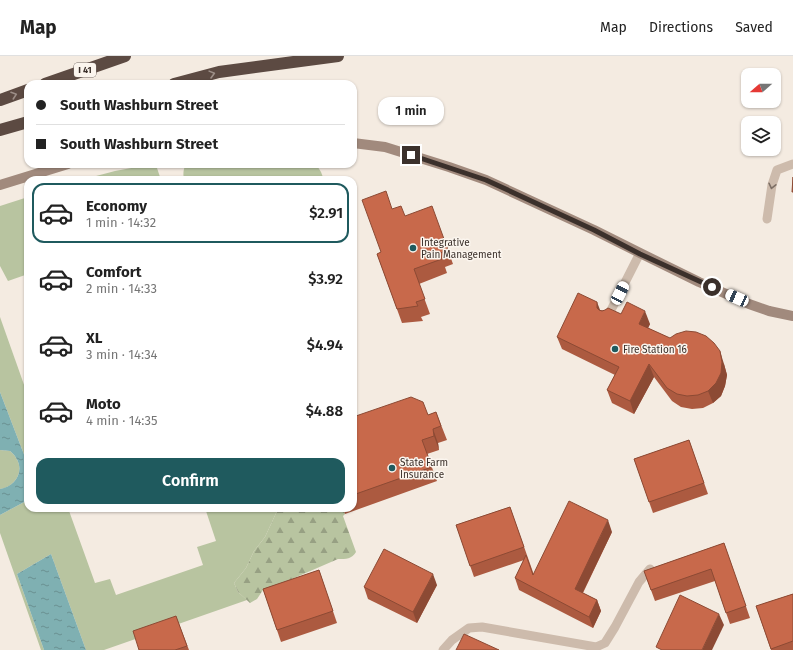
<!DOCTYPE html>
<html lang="en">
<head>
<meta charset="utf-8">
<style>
	:root { --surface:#fff; --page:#f2f2f2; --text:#222; --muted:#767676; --line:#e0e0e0; --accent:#1f5a5e }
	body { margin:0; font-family:"Fira Sans",sans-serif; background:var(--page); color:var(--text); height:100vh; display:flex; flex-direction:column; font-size:15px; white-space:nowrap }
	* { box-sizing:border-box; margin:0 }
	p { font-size:13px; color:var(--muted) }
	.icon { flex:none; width:22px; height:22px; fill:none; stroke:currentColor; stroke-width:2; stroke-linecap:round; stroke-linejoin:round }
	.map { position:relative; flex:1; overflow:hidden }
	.sheet { position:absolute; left:24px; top:120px; width:333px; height:336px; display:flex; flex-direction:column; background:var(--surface); border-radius:12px; box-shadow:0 1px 3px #0004 }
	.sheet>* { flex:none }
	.hud { position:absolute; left:24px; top:24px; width:333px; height:88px; border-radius:12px; box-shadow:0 1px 3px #0004; display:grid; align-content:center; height:88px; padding:0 12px; background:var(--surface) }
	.needle { width:26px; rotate:250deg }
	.fabs { position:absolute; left:741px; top:12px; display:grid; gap:8px }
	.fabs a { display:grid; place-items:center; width:40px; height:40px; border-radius:8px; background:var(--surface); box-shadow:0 1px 3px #0004; font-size:20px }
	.end { position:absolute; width:18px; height:18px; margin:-9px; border:5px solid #3b302b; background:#fff; box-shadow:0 0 0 2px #fff }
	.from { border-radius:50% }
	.bubble { position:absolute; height:28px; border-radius:12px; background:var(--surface); box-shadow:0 1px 3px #0004; font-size:13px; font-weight:600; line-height:28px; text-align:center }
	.car { position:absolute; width:12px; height:24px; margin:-12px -6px; border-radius:5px; box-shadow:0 0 3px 1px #0007; background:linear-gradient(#fff 24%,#345 0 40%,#fff 0 76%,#345 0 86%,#fff 0) }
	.hud b { display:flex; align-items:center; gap:14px; height:38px; font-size:15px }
	.hud b+b { border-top:1px solid var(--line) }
	.hud i { width:10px; height:10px; background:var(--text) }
	ul { padding:7px 0 0; list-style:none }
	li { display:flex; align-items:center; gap:12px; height:60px; margin:0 8px 6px; padding:0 4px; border:2px solid transparent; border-radius:12px }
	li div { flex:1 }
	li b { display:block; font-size:15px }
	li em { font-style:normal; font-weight:600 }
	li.on { border-color:var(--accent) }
	li>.icon { width:36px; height:36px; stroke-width:1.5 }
	.action { display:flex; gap:8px; margin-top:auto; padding:8px 12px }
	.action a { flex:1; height:46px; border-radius:12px; background:var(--accent); color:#fff; font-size:16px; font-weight:600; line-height:46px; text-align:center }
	header { display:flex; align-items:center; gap:24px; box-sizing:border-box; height:56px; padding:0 20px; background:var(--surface); border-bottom:1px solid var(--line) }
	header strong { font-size:19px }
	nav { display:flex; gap:22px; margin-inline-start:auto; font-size:14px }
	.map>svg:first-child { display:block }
	.green { fill:#b8c4a0 }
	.forest { fill:url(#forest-firs) }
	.water { fill:url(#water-ripples) }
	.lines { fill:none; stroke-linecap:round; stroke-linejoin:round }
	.lane { stroke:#cdbbac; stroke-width:9 }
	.secondary { stroke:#a18a7d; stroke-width:10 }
	.highway { stroke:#5c4a42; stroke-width:12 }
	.wall { fill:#ac5a40 }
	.shaded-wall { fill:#8c4a34 }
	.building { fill:#c8694b; stroke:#8c4a34 }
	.oneway { stroke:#9c8e87 }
	.oneway2 { stroke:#7d6f65 }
	.route { stroke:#3b302b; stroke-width:5 }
	.poi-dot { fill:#1f5a5e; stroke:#fbf5ee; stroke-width:1.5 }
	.labels { text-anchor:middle; stroke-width:3; stroke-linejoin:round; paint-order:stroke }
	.shield { fill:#fbf5ee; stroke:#756b66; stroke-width:1 }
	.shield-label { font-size:9px; font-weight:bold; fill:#3b302b }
	.poi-label { font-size:10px; fill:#3b302b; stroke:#fbf5ee; text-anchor:start }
</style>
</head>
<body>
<header>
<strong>Map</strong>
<nav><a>Map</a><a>Directions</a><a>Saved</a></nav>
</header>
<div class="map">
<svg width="793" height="594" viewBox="0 0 793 594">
	<defs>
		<pattern id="forest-firs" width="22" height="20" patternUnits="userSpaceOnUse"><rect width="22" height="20" fill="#b8c4a0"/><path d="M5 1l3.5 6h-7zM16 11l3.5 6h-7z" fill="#97a083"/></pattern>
		<pattern id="water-ripples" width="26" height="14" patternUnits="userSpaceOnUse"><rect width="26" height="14" fill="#7fb0b2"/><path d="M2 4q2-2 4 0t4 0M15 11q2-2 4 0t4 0" fill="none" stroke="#699091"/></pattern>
	</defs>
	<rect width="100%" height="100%" fill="#f4ebe1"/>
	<!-- green -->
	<g class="green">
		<path d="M153,108L157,112L161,124H81L115,115Z"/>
		<path d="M186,108H316L321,116L324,124H184C183,119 183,113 186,108Z"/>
		<path d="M28,141V218L8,225L0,210V150Z"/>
		<path d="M0,261L28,340V409L0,336Z"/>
		<path d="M0,394L10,395C12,397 15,399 16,402C25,415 15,431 0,433Z"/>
		<path d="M28,444V452H68L95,527L110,523L116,539L203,509L197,491L216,485L205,452H276L277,455L265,481L254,495L246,512L234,527L238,536L247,544L104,594H86L51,498L17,518L44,594H41L0,477V459Z"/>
	</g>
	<!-- forest -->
	<path class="forest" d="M276,452H343L345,458L343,460L356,496C352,503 346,503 338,503L278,529L263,534L257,543L250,547L238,536L234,527L246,512L254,495L265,481L277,455Z"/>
	<!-- water -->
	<g class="water">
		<path d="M0,336L28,409V444L0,459V433C15,431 25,415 16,402C15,399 12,397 10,395L0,394Z"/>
		<path d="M51,498L86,594H44L17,518Z"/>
	</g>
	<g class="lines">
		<!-- lane -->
		<g class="lane">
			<path d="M767,163L772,129L777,114L793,108"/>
			<path d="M607,262L640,197"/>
			<path d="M443,594L452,584L469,572L482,571L596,591L605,587L615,571L639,526L650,513"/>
		</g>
		<!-- secondary -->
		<g class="secondary">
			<path d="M353,87L385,91L449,111L486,124L594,174L640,197L699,226L749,248L769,255L793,260"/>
			<path d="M0,129L68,108"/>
		</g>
		<!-- highway -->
		<g class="highway">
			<path d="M45,28L125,0"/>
			<path d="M174,28L219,16L338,0"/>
			<path d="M0,44L28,34"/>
			<path d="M0,74L28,66"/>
		</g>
	</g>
	<!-- wall -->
	<g class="wall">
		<path d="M392,153L405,160L448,194L453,208L445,211L447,217L419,228L430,258L421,261L423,265L402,267L377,198L381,196Z"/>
		<path d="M600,254L621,258L650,268L648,272L724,308L727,319L725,330L721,340L713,347L703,352L692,353L681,351L672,345L654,321L634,358L612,347L607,334L615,319L562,293L557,281Z"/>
		<path d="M436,356L447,384L438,387L439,394L427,398L437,425L345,458L343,452H353V361L428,359Z"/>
		<path d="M689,384L708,438L653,457L634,403Z"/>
		<path d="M510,451L534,519L612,476L583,537L597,544L601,555L593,572L519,534L515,522L524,504L474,521L456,469Z"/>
		<path d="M724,487L750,562L730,568L715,525L655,545L644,515Z"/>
		<path d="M319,514L337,567L281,586L263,533Z"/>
		<path d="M437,529L417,567L368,543L364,531Z"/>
		<path d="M793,538V594H771L756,550Z"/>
		<path d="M176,560L189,594H139Z"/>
	</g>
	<!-- shaded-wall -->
	<g class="shaded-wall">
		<path d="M597,246L602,259L597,252Z"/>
		<path d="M645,255L650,268L644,280L639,268Z"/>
		<path d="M720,295L724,308L727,319L725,330L721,340L713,347L708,335Z"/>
		<path d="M649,308L654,321L634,358L630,345Z"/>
		<path d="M433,373L438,387L439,394L434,380Z"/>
		<path d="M608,464L612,476L579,544L575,533Z"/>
		<path d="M433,518L437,529L417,567L413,556Z"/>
		<path d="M597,544L601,555L593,572L589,561Z"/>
		<path d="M719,558L724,569L712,594H702Z"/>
	</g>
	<!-- building -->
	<g class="building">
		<path d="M793,121V136H792Z"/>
		<path d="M386,135L392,153L401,150L405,160L432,150L448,194L440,197L442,203L414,213L425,243L416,246L418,250L397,253L377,198L381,196L362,144Z"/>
		<path d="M578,237L597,246V252L599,254L602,255L605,254L608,252L621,258L627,246L645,255L639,268L670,282L676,278L686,275L696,276L706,280L714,287L720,295L722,306L721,317L716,327L708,335L698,339L687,340L677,338L667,332L649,308L630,345L607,334L619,311L557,281Z"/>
		<path d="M411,341L423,346L428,359L436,356L441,370L433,373L434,380L422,384L432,411L353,439V361Z"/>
		<path d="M689,384L704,427L649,446L634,403Z"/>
		<path d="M569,445L608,464L575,533L597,544L589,561L515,522L526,499L533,519Z"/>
		<path d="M510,451L524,491L470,510L456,469Z"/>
		<path d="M724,487L746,550L726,557L711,513L651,534L644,515Z"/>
		<path d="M384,493L433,518L413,556L364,531Z"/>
		<path d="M319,514L333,555L277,574L263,533Z"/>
		<path d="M793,538V585L771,593L756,550Z"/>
		<path d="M680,539L719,558L702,594H662L656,591Z"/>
		<path d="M176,560L187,590L175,594H139L133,575Z"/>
		<path d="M464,578L499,594H456Z"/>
	</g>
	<!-- one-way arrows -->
	<defs><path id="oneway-chevron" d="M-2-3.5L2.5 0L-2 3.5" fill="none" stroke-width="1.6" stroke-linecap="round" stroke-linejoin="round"/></defs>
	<g class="oneway">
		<use href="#oneway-chevron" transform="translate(212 18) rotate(-15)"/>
		<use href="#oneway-chevron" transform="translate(14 39) rotate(-19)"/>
	</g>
	<use class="oneway2" href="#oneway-chevron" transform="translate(772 130) rotate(103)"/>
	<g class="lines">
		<!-- route -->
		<path class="route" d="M411,99L486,124L594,174L640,198L712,231"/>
	</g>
	<!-- markers -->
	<g class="poi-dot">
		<circle cx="413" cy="192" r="4"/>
		<circle cx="615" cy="293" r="4"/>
		<circle cx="392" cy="412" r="4"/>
	</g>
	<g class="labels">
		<!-- shield labels -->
		<rect class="shield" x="74" y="7" width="22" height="14" rx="3"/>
		<g class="shield-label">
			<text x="85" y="17">I 41</text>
		</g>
		<!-- poi labels -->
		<g class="poi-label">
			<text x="421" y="190">Integrative<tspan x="421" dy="12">Pain Management</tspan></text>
			<text x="623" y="297">Fire Station 16</text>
			<text x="400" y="410">State Farm<tspan x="400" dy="12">Insurance</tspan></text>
		</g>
	</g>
</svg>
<div class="fabs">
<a><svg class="needle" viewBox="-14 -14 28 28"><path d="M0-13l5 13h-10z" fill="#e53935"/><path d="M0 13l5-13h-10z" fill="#767676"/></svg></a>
<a><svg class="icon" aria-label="layers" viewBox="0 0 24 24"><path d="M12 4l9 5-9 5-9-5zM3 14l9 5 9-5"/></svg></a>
</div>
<i class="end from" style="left:712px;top:231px"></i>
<i class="end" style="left:411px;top:99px"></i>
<div class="bubble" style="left:378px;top:41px;width:66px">1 min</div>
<i class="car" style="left:620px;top:237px;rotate:27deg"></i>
<i class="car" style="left:737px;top:242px;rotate:294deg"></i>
<div class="hud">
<b><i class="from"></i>South Washburn Street</b>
<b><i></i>South Washburn Street</b>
</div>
<section class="sheet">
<ul>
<li class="on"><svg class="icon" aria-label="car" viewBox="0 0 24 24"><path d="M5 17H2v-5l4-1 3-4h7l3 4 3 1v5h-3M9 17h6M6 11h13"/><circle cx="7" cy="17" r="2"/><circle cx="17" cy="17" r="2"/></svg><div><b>Economy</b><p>1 min · 14:32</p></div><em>$2.91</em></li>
<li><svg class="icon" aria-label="car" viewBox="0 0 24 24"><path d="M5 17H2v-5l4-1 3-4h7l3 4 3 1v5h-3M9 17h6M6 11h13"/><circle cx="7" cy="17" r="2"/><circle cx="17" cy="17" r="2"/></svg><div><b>Comfort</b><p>2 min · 14:33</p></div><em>$3.92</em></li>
<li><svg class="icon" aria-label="car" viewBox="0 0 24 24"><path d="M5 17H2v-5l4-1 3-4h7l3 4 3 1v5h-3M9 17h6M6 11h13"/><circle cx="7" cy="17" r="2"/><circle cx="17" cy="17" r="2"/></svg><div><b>XL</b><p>3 min · 14:34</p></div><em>$4.94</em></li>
<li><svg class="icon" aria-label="car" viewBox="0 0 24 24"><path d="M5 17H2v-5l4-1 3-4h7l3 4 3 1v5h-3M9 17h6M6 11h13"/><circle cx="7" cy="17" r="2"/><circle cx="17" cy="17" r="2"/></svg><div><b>Moto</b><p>4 min · 14:35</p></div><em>$4.88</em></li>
</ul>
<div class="action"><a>Confirm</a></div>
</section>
</div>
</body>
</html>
